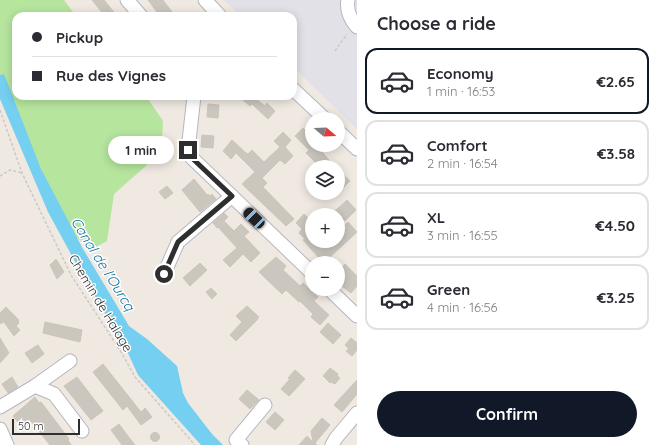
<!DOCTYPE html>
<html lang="en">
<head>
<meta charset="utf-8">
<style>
	:root { --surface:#fff; --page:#f7f7f7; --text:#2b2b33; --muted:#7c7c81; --line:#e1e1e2; --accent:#111827 }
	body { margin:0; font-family:Quicksand,sans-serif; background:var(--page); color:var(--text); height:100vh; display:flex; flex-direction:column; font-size:15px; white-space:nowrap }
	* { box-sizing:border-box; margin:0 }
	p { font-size:13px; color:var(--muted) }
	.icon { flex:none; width:22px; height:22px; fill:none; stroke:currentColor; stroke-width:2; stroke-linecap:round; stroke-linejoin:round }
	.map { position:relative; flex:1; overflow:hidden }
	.side { display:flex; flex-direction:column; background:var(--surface); width:300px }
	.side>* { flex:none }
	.top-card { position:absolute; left:12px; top:12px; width:285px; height:88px; border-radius:12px; box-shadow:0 2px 10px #0003; display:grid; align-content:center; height:88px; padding:0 20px; background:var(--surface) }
	.needle { width:26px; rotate:109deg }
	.controls { position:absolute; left:305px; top:112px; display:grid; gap:8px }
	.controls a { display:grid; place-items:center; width:40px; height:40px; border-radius:50%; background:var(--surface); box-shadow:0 2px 10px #0003; font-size:20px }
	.scale { position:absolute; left:12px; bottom:10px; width:68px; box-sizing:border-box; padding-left:4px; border:2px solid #2e2e2e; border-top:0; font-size:11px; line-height:14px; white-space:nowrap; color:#2e2e2e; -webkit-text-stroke:3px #fff; paint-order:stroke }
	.end { position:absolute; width:18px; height:18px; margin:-9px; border:5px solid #2e2e2e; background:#fff; box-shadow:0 0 0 2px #fff }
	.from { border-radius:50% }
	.bubble { position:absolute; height:28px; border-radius:14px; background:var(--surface); box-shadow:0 2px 10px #0003; font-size:13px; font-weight:800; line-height:28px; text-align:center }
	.car { position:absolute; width:12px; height:24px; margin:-12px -6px; border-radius:5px; box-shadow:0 0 3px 1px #0007; background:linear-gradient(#222 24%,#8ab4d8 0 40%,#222 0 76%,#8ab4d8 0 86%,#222 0) }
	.top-card b { display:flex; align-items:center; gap:14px; height:38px; font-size:15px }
	.top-card b+b { border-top:1px solid var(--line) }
	.top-card i { width:10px; height:10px; background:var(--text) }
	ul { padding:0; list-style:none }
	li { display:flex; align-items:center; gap:12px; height:66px; margin:0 8px 6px; padding:0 12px; border:2px solid var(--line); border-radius:12px }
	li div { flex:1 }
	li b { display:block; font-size:15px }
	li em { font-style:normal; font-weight:800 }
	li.on { border-color:var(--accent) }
	li>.icon { width:36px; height:36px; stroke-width:1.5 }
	h2 { padding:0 20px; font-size:18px; line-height:48px }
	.action { display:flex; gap:8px; margin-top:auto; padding:8px 20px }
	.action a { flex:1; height:46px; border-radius:24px; background:var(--accent); color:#fff; font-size:16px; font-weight:800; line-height:46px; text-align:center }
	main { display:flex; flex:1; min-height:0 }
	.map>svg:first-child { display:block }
	.industrial { fill:#e3e1e8 }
	.green { fill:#b6e59e }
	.water { fill:#75cff0 }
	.building { fill:#cbc7bf; stroke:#cbc5ba }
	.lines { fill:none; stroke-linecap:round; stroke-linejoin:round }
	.minor-casing { stroke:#b4b7c1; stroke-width:15 }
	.path { stroke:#c9c9c9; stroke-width:1.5; stroke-dasharray:3 2; stroke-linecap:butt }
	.minor { stroke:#fff; stroke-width:13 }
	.route { stroke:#2e2e2e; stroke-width:5 }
	.labels { text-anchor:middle; stroke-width:3; stroke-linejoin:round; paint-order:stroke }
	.street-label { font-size:13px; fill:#2e2e2e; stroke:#fff }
	.water-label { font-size:14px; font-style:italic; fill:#0d6fa3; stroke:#fff }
</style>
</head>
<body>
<main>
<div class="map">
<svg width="357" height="445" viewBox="0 0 357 445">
	<rect width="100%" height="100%" fill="#efe9e1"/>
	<!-- industrial -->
	<path class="industrial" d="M224,0H357V129L293,67V16H241Z"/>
	<!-- green -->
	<path class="green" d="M0,0H64L76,16H16V96H146L163,121L162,142L157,156L114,194L107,241L92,249L68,231L16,114L0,74Z"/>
	<!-- water -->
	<path class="water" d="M4,74L41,169L83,249L129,326L147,339L177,366L183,393L188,403L212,434L223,445H201L138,375L127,351L78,267L48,212L0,99V75Z"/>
	<!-- building -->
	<g class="building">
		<path d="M92,0H104L117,16H105Z"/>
		<path d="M148,0H163L175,16H160Z"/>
		<path d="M238,96H259L256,99L265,106L267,103L275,111L268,119L252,104L250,106Z"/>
		<path d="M208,104L219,105L218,118L207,117Z"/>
		<path d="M303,128L308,133L312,128V145H316L335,167H320L306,153L309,150L295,136Z"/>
		<path d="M283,132L291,140L285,147L293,156L285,164L280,160L262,178L267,183L263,187L294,219L286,226L242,184L255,172L236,153L231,159L223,151L232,140L246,153L248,154L252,150L264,162L280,147L274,141Z"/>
		<path d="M202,135L214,136L213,148L201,147Z"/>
		<path d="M338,170L350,181L343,188L338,183Z"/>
		<path d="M194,179L207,195L208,194L210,196L212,194L216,199L200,212L182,190Z"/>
		<path d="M167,186L173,193L165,199L159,192Z"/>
		<path d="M347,200L356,210L345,221L335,211Z"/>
		<path d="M224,213L228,217L224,221L234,231L241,224L249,232L244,236L260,253L251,262L243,254L230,267L223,260L237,248L218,227L217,228L213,223Z"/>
		<path d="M304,214L312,222V241H338V231L348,222L357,232L330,257L335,263H315L320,259L303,240L305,239L299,233L302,229L296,223Z"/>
		<path d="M276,257L286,266L283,270L300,286L303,283L318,297L314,301L329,315L320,325L311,317L313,314L300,301L299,302L286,290L282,294L259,272Z"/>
		<path d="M56,259L64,272L57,279L50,265Z"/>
		<path d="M200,263L207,270L190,286L183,278Z"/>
		<path d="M345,264L357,276V286L351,293L338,283V272Z"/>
		<path d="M211,288L217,294L212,299L206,292Z"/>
		<path d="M247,306L259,317L257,319H258L236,341L230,335L242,322L236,316Z"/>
		<path d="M6,307L19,320L18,322L19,323L16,326L20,330L14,336L4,322L0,324V313Z"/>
		<path d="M45,322L82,330L80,342L43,333Z"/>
		<path d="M328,323L341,335L333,344L320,332Z"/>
		<path d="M0,338L9,353L0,363Z"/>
		<path d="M351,338L357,343V350L352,356L346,351L349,349L345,345Z"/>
		<path d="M38,345L44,354L32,363L25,353Z"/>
		<path d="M103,364L141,412L145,408L152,417L141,425L127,406L123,410L93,372Z"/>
		<path d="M330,368L338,374L337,376L340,378L335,384L331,382L330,383L323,376Z"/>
		<path d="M295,370L305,379L289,396L281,389L290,379L288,378Z"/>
		<path d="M12,377L18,387L8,393L2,384Z"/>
		<path d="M77,377L103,411L91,420L64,386Z"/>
		<path d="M357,380V394L342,412L334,405Z"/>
		<path d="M247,390L259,400L250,409L239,399Z"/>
		<path d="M35,397L39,403L41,402L69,439L68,440L71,445H50L29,419L20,425L13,416Z"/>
		<path d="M275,412L284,420L275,430L266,422Z"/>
		<path d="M322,418L330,425L315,443L317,445H299L307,436L313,442L311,431Z"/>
		<path d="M119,424L128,436L135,445H122L111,430Z"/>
		<circle cx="155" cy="437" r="4.5"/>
	</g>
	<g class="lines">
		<defs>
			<g id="minor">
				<path d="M127,0L141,16"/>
				<path d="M205,0L220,16"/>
				<path d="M348,0C346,10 350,19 357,27"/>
				<path d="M293,89L325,119"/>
				<path d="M194,96L188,150L192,158L312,273"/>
				<path d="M338,131L357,149"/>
				<path d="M164,274L178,242L232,196"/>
				<path d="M329,289L357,316"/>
				<path d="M35,386L54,394L82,431"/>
				<path d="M0,407L35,386L70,361"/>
				<path d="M0,429L7,445"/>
				<path d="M242,445L236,440L265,405"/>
				<path d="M332,445L336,438L357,413"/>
			</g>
		</defs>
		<!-- minor casing -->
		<use href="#minor" class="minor-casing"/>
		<!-- path -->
		<g class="path">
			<path d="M335,51L347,34"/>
			<path d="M0,110L22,173L71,275L121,352L135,377L195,445"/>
			<path d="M0,176L10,170L22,173"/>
		</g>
		<!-- minor -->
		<use href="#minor" class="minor"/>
	</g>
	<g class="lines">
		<!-- route -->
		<path class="route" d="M164,274L178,242L232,196L192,158L188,150"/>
	</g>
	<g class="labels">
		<!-- street labels -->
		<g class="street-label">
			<text transform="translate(101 303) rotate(59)" y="5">Chemin de Halage</text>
		</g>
		<!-- water labels -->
		<g class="water-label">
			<text transform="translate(103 264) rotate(58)" y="5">Canal de l'Ourcq</text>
		</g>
	</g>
</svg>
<div class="controls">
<a><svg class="needle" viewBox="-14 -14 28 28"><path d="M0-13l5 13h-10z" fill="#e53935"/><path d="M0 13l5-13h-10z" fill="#7c7c81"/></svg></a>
<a><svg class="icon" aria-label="layers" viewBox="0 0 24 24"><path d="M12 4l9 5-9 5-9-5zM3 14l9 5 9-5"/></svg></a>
<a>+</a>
<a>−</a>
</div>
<div class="scale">50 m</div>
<i class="end from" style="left:164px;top:274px"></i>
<i class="end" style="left:188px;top:150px"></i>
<div class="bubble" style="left:108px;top:136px;width:66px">1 min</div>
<i class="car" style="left:254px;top:218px;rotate:314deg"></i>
<div class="top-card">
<b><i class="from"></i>Pickup</b>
<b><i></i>Rue des Vignes</b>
</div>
</div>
<section class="side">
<h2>Choose a ride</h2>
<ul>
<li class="on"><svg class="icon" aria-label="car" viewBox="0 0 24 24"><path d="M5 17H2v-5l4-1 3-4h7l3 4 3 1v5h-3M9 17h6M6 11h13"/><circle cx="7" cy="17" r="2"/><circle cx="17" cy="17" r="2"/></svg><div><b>Economy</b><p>1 min · 16:53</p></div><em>€2.65</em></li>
<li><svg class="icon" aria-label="car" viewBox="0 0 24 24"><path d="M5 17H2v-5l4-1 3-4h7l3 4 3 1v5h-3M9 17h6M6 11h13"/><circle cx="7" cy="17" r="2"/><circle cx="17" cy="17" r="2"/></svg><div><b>Comfort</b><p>2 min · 16:54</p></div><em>€3.58</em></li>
<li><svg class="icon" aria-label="car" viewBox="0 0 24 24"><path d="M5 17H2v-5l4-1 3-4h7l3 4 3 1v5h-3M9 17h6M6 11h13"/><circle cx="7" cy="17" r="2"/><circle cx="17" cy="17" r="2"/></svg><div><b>XL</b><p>3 min · 16:55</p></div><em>€4.50</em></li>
<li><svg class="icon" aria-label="car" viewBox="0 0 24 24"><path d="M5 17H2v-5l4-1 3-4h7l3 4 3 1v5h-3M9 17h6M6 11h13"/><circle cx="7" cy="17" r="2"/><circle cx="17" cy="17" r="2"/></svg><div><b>Green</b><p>4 min · 16:56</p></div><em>€3.25</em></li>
</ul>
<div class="action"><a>Confirm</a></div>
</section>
</main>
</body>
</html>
